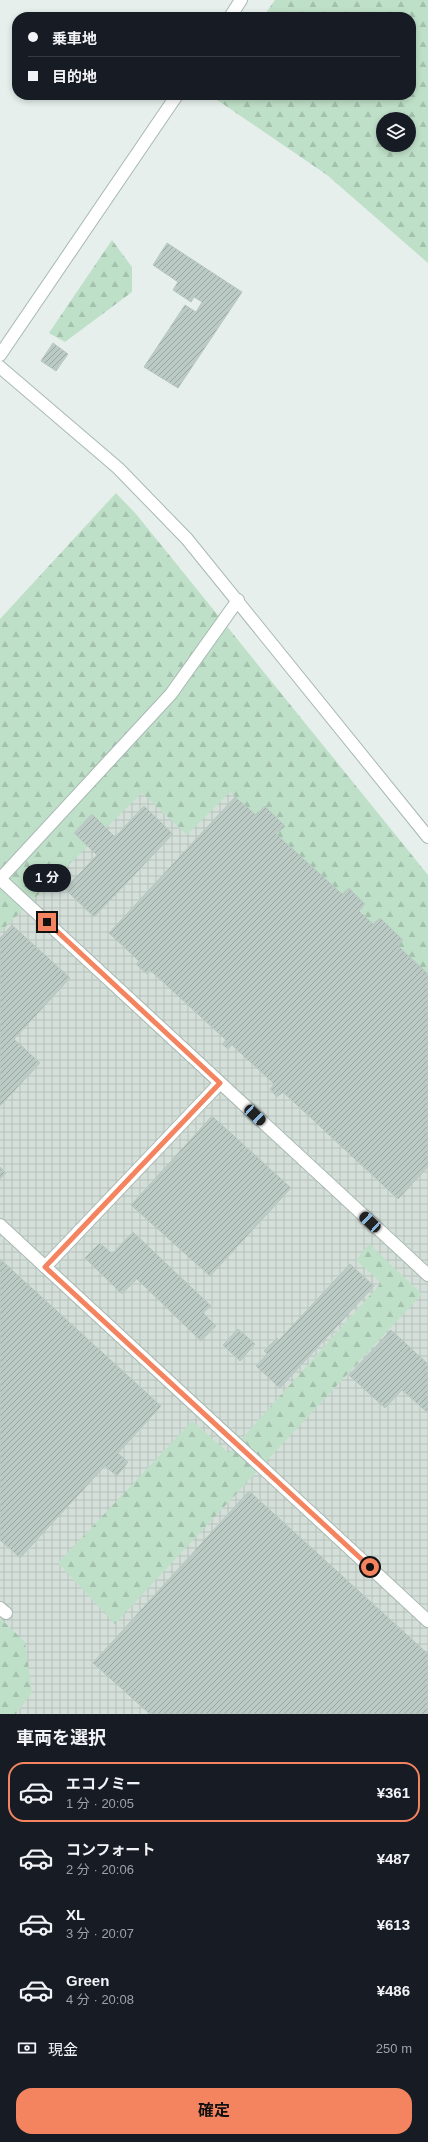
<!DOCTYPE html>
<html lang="ja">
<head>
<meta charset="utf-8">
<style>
	:root { --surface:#171b24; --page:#20242c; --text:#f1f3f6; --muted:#9ea1a6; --line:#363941; --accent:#f4845f }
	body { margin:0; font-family:Helvetica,"Noto Sans JP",sans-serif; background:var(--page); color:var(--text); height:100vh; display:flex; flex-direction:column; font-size:15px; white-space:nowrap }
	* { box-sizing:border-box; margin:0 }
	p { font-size:13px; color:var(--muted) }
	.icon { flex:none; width:22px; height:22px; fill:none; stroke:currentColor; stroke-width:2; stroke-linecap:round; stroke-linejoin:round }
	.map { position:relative; height:1714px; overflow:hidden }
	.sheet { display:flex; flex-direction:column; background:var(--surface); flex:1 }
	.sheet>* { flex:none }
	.banner { position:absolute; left:12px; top:12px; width:404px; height:88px; border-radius:16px; box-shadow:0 2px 6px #0003; display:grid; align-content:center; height:88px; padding:0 16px; background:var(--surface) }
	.buttons { position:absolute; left:376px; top:112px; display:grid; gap:8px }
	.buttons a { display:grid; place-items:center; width:40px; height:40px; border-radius:50%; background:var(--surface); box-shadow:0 2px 6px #0003; font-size:20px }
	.end { position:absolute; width:18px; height:18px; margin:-9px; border:5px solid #f4845f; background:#111; box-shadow:0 0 0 2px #111 }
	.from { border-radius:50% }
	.bubble { position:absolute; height:28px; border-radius:14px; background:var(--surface); box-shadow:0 2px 6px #0003; font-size:13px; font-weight:700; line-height:28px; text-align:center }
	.car { position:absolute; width:12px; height:24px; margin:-12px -6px; border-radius:5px; box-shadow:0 0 3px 1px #0007; background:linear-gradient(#222 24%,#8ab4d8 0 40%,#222 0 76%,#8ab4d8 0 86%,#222 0) }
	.banner b { display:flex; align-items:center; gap:14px; height:38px; font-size:15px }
	.banner b+b { border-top:1px solid var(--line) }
	.banner i { width:10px; height:10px; background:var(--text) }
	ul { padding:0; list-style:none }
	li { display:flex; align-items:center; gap:12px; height:60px; margin:0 8px 6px; padding:0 8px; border:2px solid transparent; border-radius:16px }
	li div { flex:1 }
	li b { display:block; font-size:15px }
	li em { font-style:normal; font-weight:700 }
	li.selected { border-color:var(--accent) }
	li>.icon { width:36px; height:36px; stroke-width:1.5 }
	h2 { padding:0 16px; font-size:18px; line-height:48px }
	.pay { display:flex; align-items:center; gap:10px; height:44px; padding:0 16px; font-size:15px }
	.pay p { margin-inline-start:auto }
	.button { display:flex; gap:8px; margin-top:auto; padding:8px 16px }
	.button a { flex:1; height:46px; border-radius:16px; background:var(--accent); color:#111; font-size:16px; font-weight:700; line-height:46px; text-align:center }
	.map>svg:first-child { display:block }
	.industrial { fill:url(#industrial-grid) }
	.forest { fill:url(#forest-firs); fill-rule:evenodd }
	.building { fill:url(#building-hatch); stroke:#b8c9c2 }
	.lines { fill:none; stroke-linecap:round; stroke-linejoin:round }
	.minor-casing { stroke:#a8b8b2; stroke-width:14 }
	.minor { stroke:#fff; stroke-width:12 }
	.route { stroke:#f4845f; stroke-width:5 }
</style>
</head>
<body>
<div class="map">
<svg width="428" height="1714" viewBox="0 0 428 1714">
	<defs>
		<pattern id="industrial-grid" width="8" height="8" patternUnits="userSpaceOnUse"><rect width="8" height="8" fill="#d4dfda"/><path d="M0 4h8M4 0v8" fill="none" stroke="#b6c1bc"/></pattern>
		<pattern id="forest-firs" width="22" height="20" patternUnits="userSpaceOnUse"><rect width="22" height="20" fill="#bfe0c8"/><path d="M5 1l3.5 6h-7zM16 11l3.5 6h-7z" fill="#a4c1ad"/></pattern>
		<pattern id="building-hatch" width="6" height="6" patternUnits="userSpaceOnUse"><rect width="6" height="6" fill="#bbcac4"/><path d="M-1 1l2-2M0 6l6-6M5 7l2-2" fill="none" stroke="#98a6a0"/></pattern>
	</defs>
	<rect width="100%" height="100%" fill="#e6efeb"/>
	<!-- industrial -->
	<path class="industrial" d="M0,662L428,875V1714H4L0,1669Z"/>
	<!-- forest -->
	<g class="forest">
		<path d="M275,0H428V263L327,175L210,95H411V17H263ZM383,119H409V145H383Z"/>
		<path d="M112,240L132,267V292L65,342L49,333Z"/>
		<path d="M116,493L136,514L428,875V974L230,792L187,835L142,793L0,932V619Z"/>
		<path d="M369,1244L422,1294L115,1624L58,1563L192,1421L229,1453L381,1283L356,1260Z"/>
		<path d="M0,1618L25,1642L32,1693L16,1714H0Z"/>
	</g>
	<!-- building -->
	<g class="building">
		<path d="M167,243L242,292L178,388L144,367L185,305L196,312L202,302L194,297L191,302L173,290L178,282L153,265Z"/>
		<path d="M53,343L68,354L56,371L41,361Z"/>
		<path d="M235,797L256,815L265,806L285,826L276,834L342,894L349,888L365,904L359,911L373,924L380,918L403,940L398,946L428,974V1167L398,1199L283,1092L277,1097L270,1089L274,1084L232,1045L228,1049L222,1044L226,1040L150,970L147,974L136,964L139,961L109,933Z"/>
		<path d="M144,806L173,834L94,917L65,889L97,855L74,833L92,814L115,837Z"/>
		<path d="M12,925L70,978L14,1039L40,1063L0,1106V938Z"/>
		<path d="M212,1116L291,1188L210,1276L131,1205Z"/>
		<path d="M0,1167L6,1173L0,1179Z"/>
		<path d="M133,1232L211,1306L203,1313L216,1326L201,1341L137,1279L122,1294L85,1258L100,1243L112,1254Z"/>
		<path d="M0,1259L161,1406L118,1453L128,1462L117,1476L105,1466L20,1558L0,1540Z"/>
		<path d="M350,1264L374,1286L280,1388L256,1366L267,1354L264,1351L277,1338L279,1340Z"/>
		<path d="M238,1329L255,1344L240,1361L223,1345Z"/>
		<path d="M391,1330L428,1364V1413L402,1390L385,1408L349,1375Z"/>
		<path d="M249,1491L428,1654V1714H150L93,1663Z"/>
	</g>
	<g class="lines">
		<defs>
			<g id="minor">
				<path d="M230,17L241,0"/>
				<path d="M0,355L177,95"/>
				<path d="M0,367L118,468L187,539L428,837"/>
				<path d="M0,879L428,1275"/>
				<path d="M0,879L171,694L238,600"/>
				<path d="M0,1225L428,1621"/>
				<path d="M45,1267L220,1083"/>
				<path d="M0,1608L6,1613"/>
			</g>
		</defs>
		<!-- minor casing -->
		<use href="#minor" class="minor-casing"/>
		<!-- minor -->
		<use href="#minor" class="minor"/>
	</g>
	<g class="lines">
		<!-- route -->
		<path class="route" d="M47,922L220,1083L45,1267L370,1567"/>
	</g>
</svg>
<div class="buttons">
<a><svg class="icon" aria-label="layers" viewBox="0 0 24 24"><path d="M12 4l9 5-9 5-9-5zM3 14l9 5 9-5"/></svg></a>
</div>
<i class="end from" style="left:370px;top:1567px"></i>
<i class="end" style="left:47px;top:922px"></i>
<div class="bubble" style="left:23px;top:864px;width:48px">1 分</div>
<i class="car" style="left:255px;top:1115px;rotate:133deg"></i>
<i class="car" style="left:370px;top:1222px;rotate:313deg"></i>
<div class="banner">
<b><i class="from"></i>乗車地</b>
<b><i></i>目的地</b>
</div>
</div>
<section class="sheet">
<h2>車両を選択</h2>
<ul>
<li class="selected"><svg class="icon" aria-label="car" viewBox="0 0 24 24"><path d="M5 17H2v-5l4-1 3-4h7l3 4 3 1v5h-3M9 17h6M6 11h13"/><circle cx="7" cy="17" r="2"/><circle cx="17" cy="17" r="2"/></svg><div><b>エコノミー</b><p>1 分 · 20:05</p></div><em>¥361</em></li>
<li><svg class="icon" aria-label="car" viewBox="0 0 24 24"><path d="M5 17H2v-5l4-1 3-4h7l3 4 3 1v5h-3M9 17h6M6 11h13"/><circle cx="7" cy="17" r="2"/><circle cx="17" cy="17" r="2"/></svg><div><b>コンフォート</b><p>2 分 · 20:06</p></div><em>¥487</em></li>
<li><svg class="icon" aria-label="car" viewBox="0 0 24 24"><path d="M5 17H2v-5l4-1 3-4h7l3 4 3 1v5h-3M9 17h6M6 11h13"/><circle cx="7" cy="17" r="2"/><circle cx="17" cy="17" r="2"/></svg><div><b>XL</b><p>3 分 · 20:07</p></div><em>¥613</em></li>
<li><svg class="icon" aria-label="car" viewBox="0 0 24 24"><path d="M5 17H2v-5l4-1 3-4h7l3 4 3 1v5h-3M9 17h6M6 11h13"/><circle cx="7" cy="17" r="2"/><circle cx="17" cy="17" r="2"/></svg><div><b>Green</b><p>4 分 · 20:08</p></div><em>¥486</em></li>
</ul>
<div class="pay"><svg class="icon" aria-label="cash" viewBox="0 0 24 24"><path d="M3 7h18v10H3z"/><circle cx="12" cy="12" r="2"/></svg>現金<p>250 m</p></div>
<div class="button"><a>確定</a></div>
</section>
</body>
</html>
